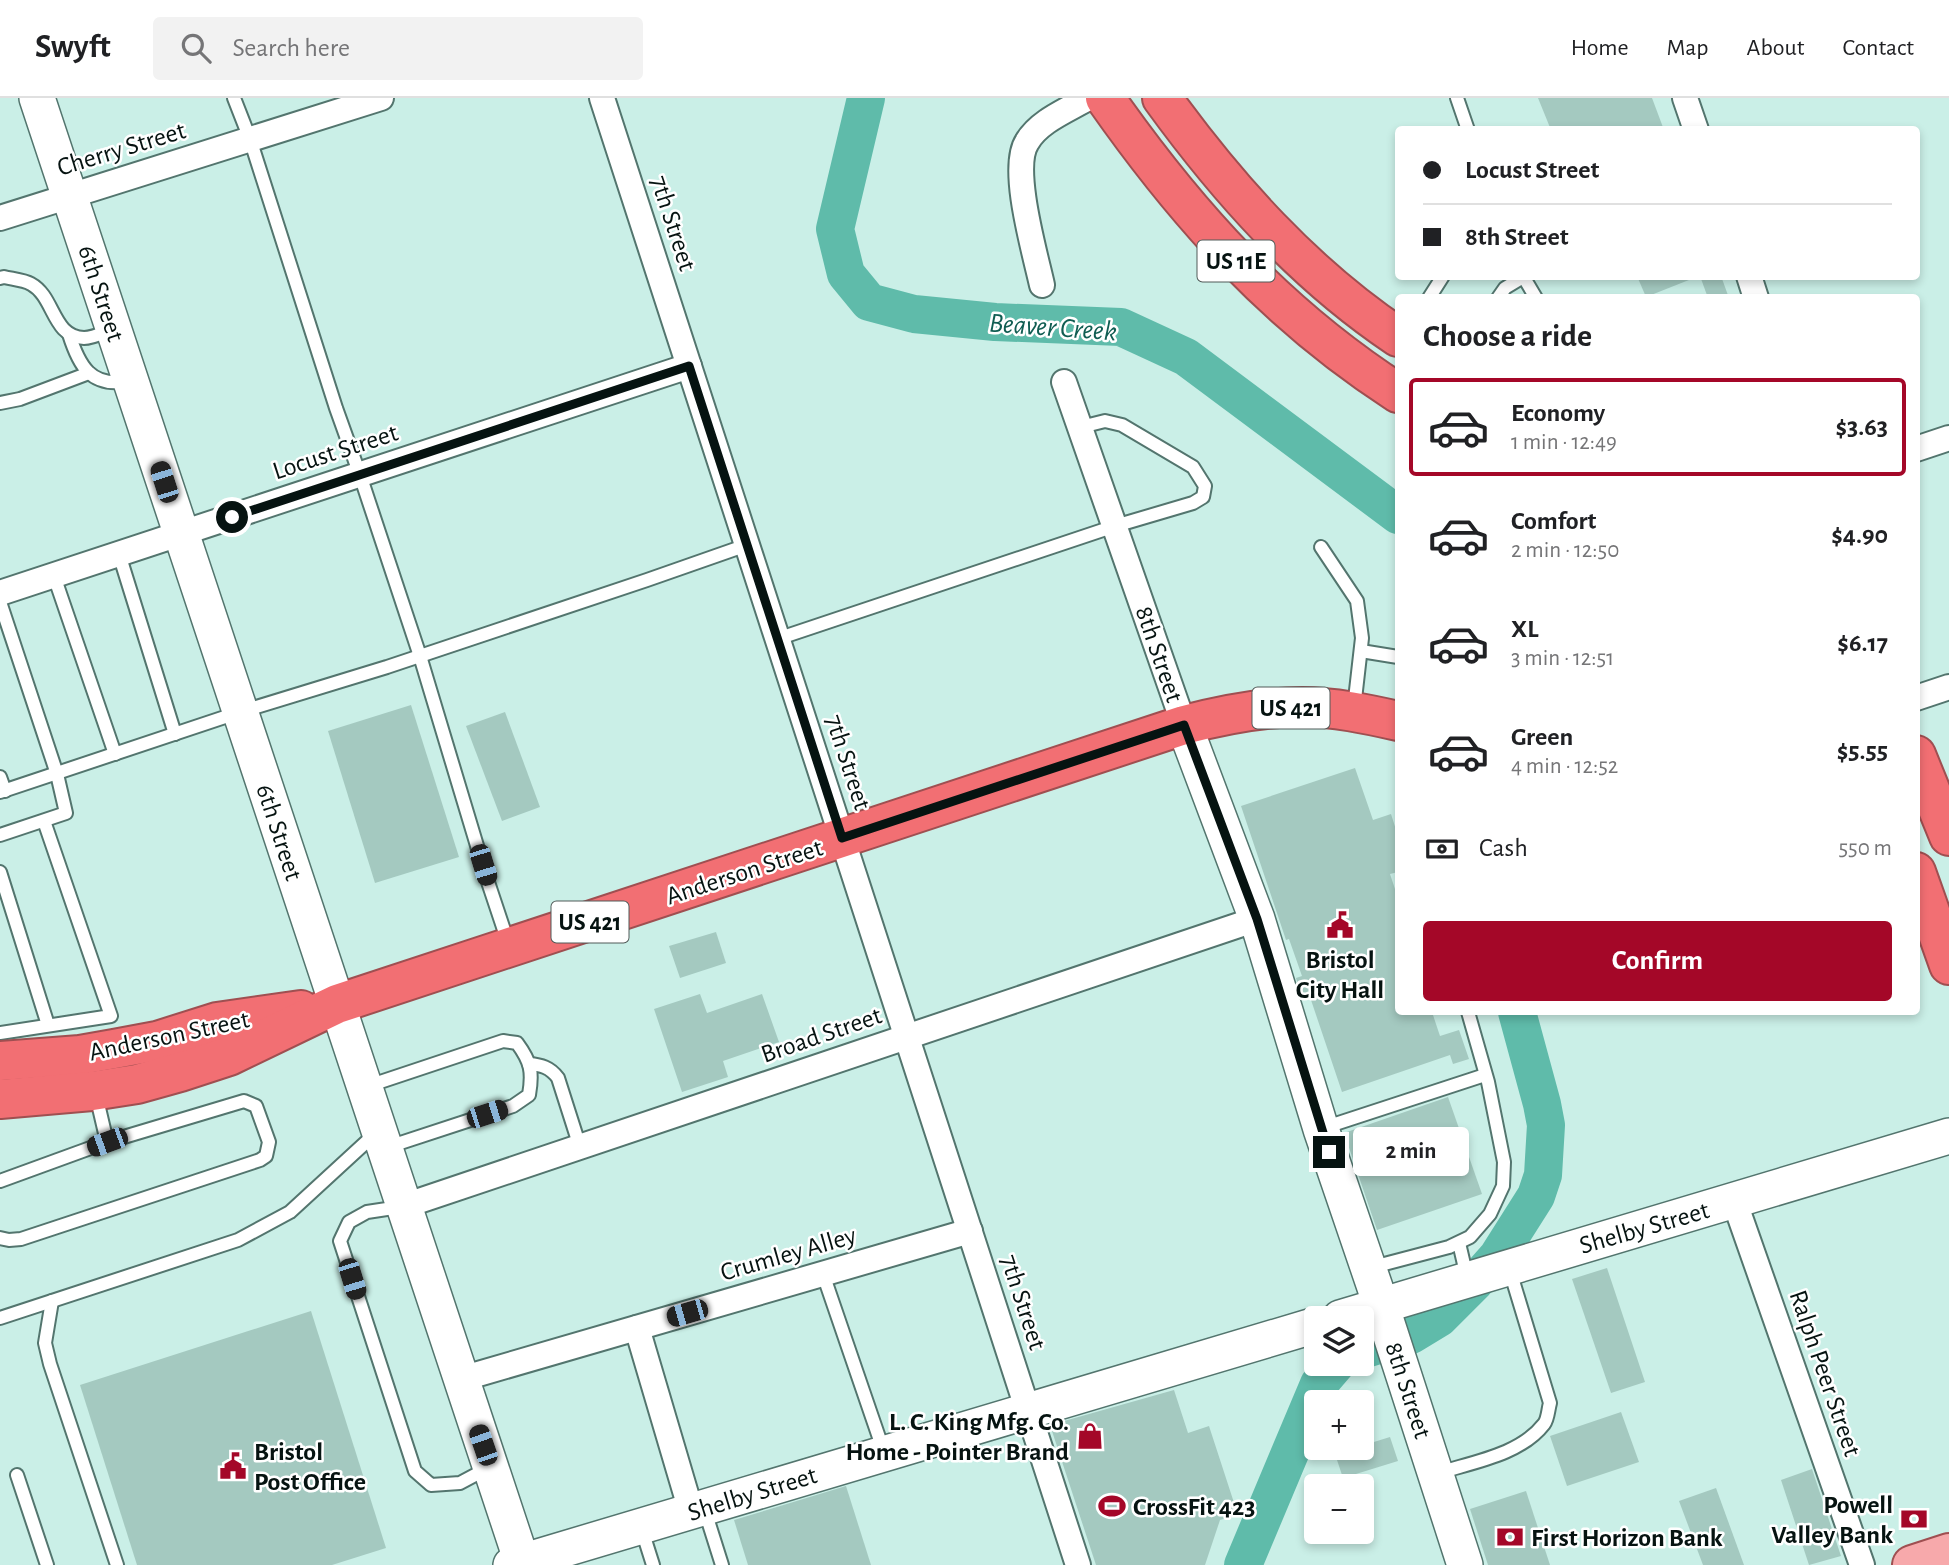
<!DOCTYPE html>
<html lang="en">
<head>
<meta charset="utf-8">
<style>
	:root { --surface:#fff; --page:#f2f2f2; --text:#202124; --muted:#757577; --line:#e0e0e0; --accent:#a40728 }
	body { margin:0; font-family:"Alegreya Sans",sans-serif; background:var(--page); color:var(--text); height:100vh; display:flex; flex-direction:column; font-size:26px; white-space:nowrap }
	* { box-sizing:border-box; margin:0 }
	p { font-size:23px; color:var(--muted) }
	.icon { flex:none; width:38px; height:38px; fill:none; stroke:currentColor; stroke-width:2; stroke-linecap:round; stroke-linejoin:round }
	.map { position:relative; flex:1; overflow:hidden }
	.details { position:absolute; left:1395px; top:196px; width:525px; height:721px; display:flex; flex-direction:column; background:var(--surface); border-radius:7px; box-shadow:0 4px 10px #0003 }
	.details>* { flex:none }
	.guide { position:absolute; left:1395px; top:28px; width:525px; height:154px; border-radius:7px; box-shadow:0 4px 10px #0003; display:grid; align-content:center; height:154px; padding:0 28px; background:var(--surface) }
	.controls { position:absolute; left:1304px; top:1208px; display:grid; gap:14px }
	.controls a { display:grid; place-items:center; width:70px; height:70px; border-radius:7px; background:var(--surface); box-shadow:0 4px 10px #0003; font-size:35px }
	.end { position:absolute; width:32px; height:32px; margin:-16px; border:9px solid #061311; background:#fff; box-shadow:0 0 0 4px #fff }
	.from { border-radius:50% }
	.bubble { position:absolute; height:49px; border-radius:7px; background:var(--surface); box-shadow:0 4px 10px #0003; font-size:23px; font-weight:700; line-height:49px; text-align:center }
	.car { position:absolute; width:21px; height:42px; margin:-21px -10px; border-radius:9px; box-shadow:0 0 5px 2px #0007; background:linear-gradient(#222 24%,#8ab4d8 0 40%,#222 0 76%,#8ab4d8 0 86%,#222 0) }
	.guide b { display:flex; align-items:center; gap:24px; height:66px; font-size:26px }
	.guide b+b { border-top:2px solid var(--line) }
	.guide i { width:18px; height:18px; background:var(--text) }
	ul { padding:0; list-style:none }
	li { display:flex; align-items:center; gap:21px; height:98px; margin:0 14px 10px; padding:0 14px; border:4px solid transparent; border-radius:7px }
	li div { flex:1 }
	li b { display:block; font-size:26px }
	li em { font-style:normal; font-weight:700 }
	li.active { border-color:var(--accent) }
	li>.icon { width:63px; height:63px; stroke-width:1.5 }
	h2 { padding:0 28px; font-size:32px; line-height:84px }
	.pay { display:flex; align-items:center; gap:18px; height:77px; padding:0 28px; font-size:26px }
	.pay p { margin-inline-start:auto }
	.primary-button { display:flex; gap:14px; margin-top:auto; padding:14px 28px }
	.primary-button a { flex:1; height:80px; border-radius:7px; background:var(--accent); color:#fff; font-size:28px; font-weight:700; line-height:80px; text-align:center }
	header { display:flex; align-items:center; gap:42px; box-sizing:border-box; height:98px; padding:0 35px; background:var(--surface); border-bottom:2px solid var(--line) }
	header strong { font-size:33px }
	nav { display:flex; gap:38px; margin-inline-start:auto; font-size:24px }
	.search { width:490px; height:63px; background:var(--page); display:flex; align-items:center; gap:18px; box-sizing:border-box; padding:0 24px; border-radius:7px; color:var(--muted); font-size:26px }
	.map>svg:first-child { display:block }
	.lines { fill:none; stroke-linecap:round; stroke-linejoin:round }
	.river { stroke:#5fbbaa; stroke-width:38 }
	.building { fill:#a4c9c0 }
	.lane-casing { stroke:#53756e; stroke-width:16 }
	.street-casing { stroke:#53756e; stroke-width:28 }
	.secondary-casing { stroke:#53756e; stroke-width:38 }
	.primary-casing { stroke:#9f4f51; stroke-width:42 }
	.highway-casing { stroke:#9f4f51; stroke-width:42 }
	.lane { stroke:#fff; stroke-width:12 }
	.street { stroke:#fff; stroke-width:24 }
	.secondary { stroke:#fff; stroke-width:35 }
	.primary { stroke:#f7a9ab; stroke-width:38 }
	.highway { stroke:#f26f73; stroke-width:38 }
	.route { stroke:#061311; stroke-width:9 }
	.labels { text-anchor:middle; stroke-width:5; stroke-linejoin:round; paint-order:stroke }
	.shield { fill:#fff; stroke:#515a58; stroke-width:2 }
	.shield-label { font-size:24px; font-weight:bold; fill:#061311 }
	.street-label { font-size:26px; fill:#061311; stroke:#fff }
	.poi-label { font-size:26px; font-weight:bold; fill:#061311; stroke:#fff; text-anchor:start }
	.water-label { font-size:28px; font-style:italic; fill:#105d52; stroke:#fff }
</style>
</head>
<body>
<header>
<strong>Swyft</strong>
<div class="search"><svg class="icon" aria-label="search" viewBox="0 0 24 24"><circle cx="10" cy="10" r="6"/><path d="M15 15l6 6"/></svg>Search here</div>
<nav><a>Home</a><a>Map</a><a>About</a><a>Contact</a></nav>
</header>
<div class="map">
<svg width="1949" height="1467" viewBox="0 0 1949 1467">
	<rect width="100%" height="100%" fill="#caefe7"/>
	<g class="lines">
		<!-- river -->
		<g class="river">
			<path d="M866,0L835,131L846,176L869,204L914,216L995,224L1121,229L1186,259L1398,417"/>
			<path d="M1362,1252L1411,1237L1439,1220L1475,1184L1498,1158L1536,1098L1543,1077L1546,1027L1542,1006L1517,914"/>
			<path d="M1243,1467L1319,1286L1337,1265"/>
		</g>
	</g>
	<!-- building -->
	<g class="building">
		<path d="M1538,0H1652L1664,32H1551Z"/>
		<path d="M1637,178H1694V180L1646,199Z"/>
		<path d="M1700,178H1721L1729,200H1708Z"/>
		<path d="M411,607L459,759L375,785L328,633Z"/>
		<path d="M505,614L540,709L502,723L466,628Z"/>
		<path d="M1355,670L1373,722L1391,716L1398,738V774L1390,776L1398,800V914H1432L1440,938L1459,932L1469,961L1453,966L1450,957L1342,994L1310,899L1302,901L1296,880L1302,878L1289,841L1286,842L1241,708Z"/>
		<path d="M716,834L726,865L680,880L669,848Z"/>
		<path d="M700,896L707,915L762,896L779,944L723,963L728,979L682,994L654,911Z"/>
		<path d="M1448,999L1482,1096L1377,1132L1344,1035Z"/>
		<path d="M1607,1170L1645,1284L1611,1295L1572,1181Z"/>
		<path d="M311,1213L386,1450L332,1467H137L80,1287Z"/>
		<path d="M1174,1292L1188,1335L1209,1328L1238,1417L1220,1422L1205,1467H1096L1050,1327Z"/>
		<path d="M1621,1314L1639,1364L1567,1388L1550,1338Z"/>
		<path d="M1390,1339L1398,1363L1343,1380L1335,1356Z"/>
		<path d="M1812,1371L1841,1458L1809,1467L1781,1382Z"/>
		<path d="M846,1388L871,1467H748L734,1422Z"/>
		<path d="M1716,1390L1744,1467H1703L1679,1403Z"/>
		<path d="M1526,1393L1550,1467H1488L1470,1411Z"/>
	</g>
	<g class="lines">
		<defs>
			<g id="lane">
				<path d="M234,0L250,41L336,310L360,377L420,558L487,781L509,847"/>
				<path d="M1457,0L1468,32"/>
				<path d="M1523,178L1536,200"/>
				<path d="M0,180L4,179C12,181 24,182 31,186C55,199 52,239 84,240C92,240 103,235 111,232"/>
				<path d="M1429,200L1443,178"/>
				<path d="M1498,200L1505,190L1523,179"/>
				<path d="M69,236C79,268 91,290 128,283"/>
				<path d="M0,305L20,301L89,275"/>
				<path d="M1321,449L1357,503L1362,540L1354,610"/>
				<path d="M119,456L175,636"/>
				<path d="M54,478L115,656"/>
				<path d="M0,504L57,676L66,715L0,737"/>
				<path d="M777,541L1115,428L1193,405L1203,399L1205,388L1193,369L1122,327L1105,323L1081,329"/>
				<path d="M1361,553L1398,559"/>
				<path d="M0,679L5,693"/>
				<path d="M0,694L240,614L387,569L647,482L747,447"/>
				<path d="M0,774L48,927"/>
				<path d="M0,935L111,918L44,723"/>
				<path d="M529,966C541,967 550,969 558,980L580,1049"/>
				<path d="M365,989L503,943L517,945C531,964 533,974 529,997L513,1008L388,1049"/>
				<path d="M96,997L107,1044"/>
				<path d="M1323,1030L1485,977"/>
				<path d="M0,1083L107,1044L244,1003L256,1008L269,1044L266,1058L260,1062L21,1141L9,1142L0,1140"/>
				<path d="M400,1109L367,1114L349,1124L340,1143L415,1373L431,1387L460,1385L490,1369"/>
				<path d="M1459,1145L1467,1179"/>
				<path d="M1369,1170L1449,1149L1470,1139L1490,1116L1503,1088L1504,1064L1488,984L1468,914"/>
				<path d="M823,1176L884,1354"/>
				<path d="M52,1203L45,1245L50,1266L117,1467"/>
				<path d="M0,1220L238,1142L290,1114L376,1035"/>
				<path d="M1438,1375C1473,1364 1520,1357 1544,1326C1548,1321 1548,1312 1550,1305L1510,1173"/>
				<path d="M17,1377L47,1467"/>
				<path d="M704,1410L722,1467"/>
				<path d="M641,1429L653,1467"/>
			</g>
			<g id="street">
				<path d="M602,0L1078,1467"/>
				<path d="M1685,0L1696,32"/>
				<path d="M0,120L381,0"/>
				<path d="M1749,178L1756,200"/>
				<path d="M1042,187C1035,155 1010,70 1027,44C1039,23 1068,12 1088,0"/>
				<path d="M1064,284L1184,627"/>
				<path d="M1916,351L1949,340"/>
				<path d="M0,495L689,268"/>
				<path d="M1916,600L1949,589"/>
				<path d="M1734,1102L1862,1467"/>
				<path d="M404,1108L1257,821"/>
				<path d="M637,1230L691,1413"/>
				<path d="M461,1281L970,1133"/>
			</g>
			<g id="secondary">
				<path d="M37,0L522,1464"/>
				<path d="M1184,627L1257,821L1321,1031L1381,1207L1465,1467"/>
				<path d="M1340,1220L1949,1038"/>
				<path d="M511,1467L1316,1227"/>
			</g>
			<path id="primary" d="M1912,1467L1949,1455"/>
			<g id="highway">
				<path d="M1105,0C1187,117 1277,217 1398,295"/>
				<path d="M1162,0C1228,91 1304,176 1398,239"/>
				<path d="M1916,657L1949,738"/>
				<path d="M1916,774L1949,867"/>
				<path d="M0,963L80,957L114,951L157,943L217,924L301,912"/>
				<path d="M0,1001L92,993L137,986L180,974L229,958L337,906L1184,627C1222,617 1262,609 1302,609C1334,609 1367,616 1398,623"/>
			</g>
		</defs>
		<!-- lane casing -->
		<use href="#lane" class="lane-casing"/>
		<!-- street casing -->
		<use href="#street" class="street-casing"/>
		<!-- secondary casing -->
		<use href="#secondary" class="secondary-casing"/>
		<!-- primary casing -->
		<use href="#primary" class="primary-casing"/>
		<!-- highway casing -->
		<use href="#highway" class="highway-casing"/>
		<!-- lane -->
		<use href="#lane" class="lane"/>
		<!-- street -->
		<use href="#street" class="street"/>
		<!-- secondary -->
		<use href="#secondary" class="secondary"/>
		<!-- primary -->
		<use href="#primary" class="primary"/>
		<!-- highway -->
		<use href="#highway" class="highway"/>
	</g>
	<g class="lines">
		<!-- route -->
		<path class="route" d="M232,419L689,268L842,740L1184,627L1257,821L1329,1054"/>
	</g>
	<!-- icons -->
	<defs>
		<symbol id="civic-bare" viewBox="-9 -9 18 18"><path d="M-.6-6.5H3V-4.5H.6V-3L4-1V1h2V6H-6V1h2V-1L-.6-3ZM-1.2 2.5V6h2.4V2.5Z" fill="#a40728" stroke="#fff" stroke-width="2.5" paint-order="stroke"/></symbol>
		<symbol id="shop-bare" viewBox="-9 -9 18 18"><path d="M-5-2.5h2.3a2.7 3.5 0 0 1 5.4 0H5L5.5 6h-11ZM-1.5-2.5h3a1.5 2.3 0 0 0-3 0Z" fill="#a40728" stroke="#fff" stroke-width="2.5" paint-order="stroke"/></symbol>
		<symbol id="stadium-bare" viewBox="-9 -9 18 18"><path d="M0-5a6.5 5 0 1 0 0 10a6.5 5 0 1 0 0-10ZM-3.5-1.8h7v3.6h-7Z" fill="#a40728" stroke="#fff" stroke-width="2.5" paint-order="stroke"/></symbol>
		<symbol id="bank-bare" viewBox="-9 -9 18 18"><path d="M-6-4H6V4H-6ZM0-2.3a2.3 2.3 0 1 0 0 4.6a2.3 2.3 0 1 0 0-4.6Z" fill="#a40728" stroke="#fff" stroke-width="2.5" paint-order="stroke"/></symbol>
	</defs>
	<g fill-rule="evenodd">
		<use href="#civic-bare" x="1321" y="808" width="38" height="38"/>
		<use href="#shop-bare" x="1071" y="1319" width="38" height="38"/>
		<use href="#civic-bare" x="214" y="1349" width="38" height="38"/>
		<use href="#stadium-bare" x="1093" y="1389" width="38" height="38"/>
		<use href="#bank-bare" x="1895" y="1402" width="38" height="38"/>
		<use href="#bank-bare" x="1491" y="1420" width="38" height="38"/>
	</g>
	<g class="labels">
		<!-- shield labels -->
		<g class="shield">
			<rect x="1197.5" y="142.5" width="77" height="41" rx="5"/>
			<rect x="1252.5" y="589.5" width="77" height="41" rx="5"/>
			<rect x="551.5" y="803.5" width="77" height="41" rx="5"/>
		</g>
		<g class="shield-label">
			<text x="1236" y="171">US 11E</text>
			<text x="1291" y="618">US 421</text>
			<text x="590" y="832">US 421</text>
		</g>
		<!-- street labels -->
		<g class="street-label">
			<text transform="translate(121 50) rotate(-17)" y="9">Cherry Street</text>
			<text transform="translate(674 125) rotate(72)" y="9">7th Street</text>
			<text transform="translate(102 195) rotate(72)" y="9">6th Street</text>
			<text transform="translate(335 353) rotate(-18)" y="9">Locust Street</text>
			<text transform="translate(1160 556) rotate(71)" y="9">8th Street</text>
			<text transform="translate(849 664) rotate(72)" y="9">7th Street</text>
			<text transform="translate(280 734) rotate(72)" y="9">6th Street</text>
			<text transform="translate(744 773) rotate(-18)" y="9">Anderson Street</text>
			<text transform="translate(821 936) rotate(-19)" y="9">Broad Street</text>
			<text transform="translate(169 937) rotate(-12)" y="9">Anderson Street</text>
			<text transform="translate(1644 1129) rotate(-16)" y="9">Shelby Street</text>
			<text transform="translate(788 1155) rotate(-16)" y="9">Crumley Alley</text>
			<text transform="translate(1024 1204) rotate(72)" y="9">7th Street</text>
			<text transform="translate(1826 1275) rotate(71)" y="9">Ralph Peer Street</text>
			<text transform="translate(1409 1292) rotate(72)" y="9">8th Street</text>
			<text transform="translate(752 1395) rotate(-17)" y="9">Shelby Street</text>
		</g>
		<!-- poi labels -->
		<g class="poi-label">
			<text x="1340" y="870" text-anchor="middle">Bristol<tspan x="1340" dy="30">City Hall</tspan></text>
			<text x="1069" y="1332" text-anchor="end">L. C. King Mfg. Co.<tspan x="1069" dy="30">Home - Pointer Brand</tspan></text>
			<text x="254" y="1362">Bristol<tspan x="254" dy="30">Post Office</tspan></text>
			<text x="1893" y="1415" text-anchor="end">Powell<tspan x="1893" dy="30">Valley Bank</tspan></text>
			<text x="1133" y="1417">CrossFit 423</text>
			<text x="1531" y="1448">First Horizon Bank</text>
		</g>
		<!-- water labels -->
		<g class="water-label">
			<text transform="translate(1053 228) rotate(4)" y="10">Beaver Creek</text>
		</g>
	</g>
</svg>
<div class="controls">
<a><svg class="icon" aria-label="layers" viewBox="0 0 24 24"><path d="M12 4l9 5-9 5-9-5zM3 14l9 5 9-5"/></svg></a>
<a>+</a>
<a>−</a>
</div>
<i class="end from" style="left:232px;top:419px"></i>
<i class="end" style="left:1329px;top:1054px"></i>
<div class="bubble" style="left:1353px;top:1029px;width:116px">2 min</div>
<i class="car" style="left:164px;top:384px;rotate:342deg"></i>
<i class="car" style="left:483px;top:767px;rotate:163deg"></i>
<i class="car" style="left:487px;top:1016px;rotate:72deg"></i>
<i class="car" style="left:107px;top:1044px;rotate:250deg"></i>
<i class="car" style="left:352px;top:1181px;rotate:163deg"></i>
<i class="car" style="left:687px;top:1215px;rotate:254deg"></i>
<i class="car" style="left:483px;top:1347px;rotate:341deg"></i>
<div class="guide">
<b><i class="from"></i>Locust Street</b>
<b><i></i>8th Street</b>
</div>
<section class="details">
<h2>Choose a ride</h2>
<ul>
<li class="active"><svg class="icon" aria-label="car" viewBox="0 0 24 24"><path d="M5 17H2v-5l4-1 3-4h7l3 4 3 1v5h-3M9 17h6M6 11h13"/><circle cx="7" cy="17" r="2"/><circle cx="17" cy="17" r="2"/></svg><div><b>Economy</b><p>1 min · 12:49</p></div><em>$3.63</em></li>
<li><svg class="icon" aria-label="car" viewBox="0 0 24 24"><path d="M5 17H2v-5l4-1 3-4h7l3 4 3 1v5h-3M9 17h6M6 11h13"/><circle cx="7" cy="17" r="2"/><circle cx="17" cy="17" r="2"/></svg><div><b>Comfort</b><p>2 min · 12:50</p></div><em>$4.90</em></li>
<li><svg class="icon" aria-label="car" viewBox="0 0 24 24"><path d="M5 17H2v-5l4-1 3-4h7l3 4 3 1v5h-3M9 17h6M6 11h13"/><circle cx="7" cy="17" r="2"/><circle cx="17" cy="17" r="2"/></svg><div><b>XL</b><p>3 min · 12:51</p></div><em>$6.17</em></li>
<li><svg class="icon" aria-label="car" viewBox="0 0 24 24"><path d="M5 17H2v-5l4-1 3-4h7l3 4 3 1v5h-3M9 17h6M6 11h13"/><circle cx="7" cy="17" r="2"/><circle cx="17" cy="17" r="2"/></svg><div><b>Green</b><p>4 min · 12:52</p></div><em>$5.55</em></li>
</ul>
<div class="pay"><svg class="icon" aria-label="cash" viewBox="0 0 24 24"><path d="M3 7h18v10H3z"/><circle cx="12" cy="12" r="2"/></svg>Cash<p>550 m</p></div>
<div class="primary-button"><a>Confirm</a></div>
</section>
</div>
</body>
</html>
